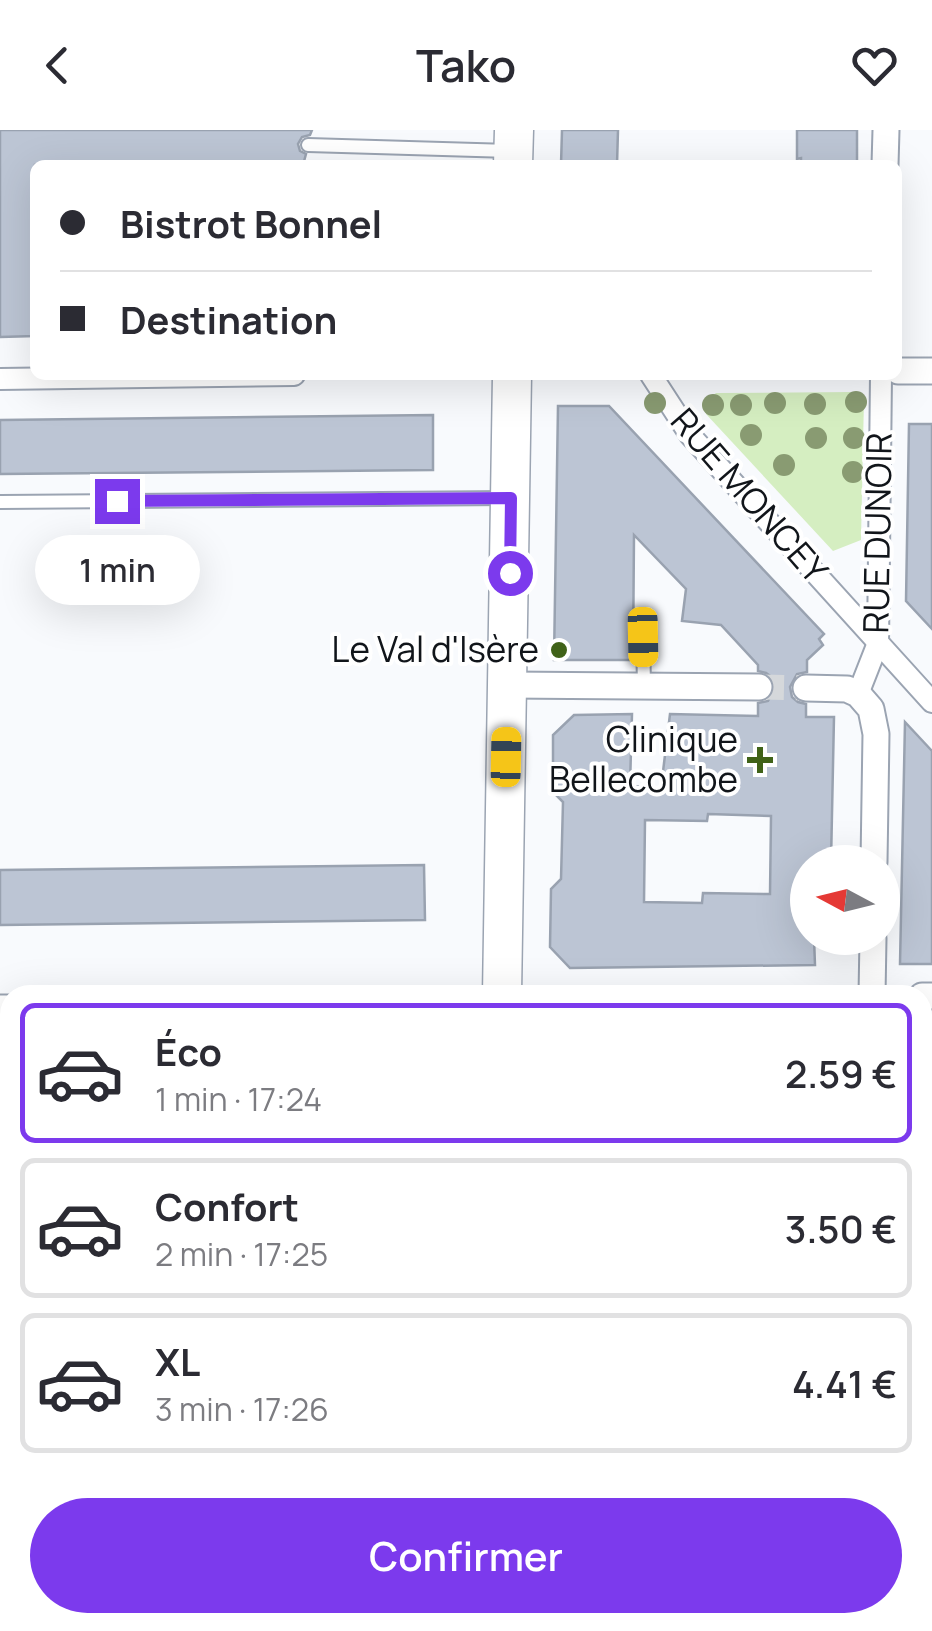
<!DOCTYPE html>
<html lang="fr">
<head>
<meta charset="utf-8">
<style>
	:root { --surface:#fff; --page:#f2f2f3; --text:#2b2b33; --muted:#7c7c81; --line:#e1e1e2; --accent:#7c3aed }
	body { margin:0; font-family:Manrope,sans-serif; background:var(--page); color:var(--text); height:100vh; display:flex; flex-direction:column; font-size:38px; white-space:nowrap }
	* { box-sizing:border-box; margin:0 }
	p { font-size:32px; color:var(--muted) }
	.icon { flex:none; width:55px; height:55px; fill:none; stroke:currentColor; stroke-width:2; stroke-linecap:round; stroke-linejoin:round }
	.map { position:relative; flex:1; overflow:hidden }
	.panel { position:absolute; left:0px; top:855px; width:932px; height:648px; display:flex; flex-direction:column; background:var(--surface); border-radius:30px 30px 0 0; box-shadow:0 10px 40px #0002 }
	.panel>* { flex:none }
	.hud { position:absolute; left:30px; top:30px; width:872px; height:220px; border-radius:15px; box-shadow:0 10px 40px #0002; display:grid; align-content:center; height:220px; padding:0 30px; background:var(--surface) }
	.needle { width:65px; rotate:277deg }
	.controls { position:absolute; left:790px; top:715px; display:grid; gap:20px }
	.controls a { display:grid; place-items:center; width:110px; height:110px; border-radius:50%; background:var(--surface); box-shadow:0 10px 40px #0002; font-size:50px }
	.end { position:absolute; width:45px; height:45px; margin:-22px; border:12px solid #7c3aed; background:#fff; box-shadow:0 0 0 5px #fff }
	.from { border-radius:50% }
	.bubble { position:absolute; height:70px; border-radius:35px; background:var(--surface); box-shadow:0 10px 40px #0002; font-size:32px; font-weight:600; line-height:70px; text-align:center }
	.car { position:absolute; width:30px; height:60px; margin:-30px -15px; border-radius:12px; box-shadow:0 0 8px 2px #0007; background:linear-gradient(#f5c518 24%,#345 0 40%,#f5c518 0 76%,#345 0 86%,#f5c518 0) }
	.hud b { display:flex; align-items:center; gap:35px; height:95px; font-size:38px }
	.hud b+b { border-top:2px solid var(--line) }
	.hud i { width:25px; height:25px; background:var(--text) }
	ul { padding:18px 0 0; list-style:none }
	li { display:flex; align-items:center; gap:30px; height:140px; margin:0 20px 15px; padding:0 10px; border:5px solid var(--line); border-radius:15px }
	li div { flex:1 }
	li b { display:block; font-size:38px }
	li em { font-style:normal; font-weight:600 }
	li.active { border-color:var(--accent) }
	li>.icon { width:90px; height:90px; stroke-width:1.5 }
	.action { display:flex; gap:20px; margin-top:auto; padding:20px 30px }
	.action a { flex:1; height:115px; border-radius:60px; background:var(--accent); color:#fff; font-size:40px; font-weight:600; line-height:115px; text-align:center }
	header { display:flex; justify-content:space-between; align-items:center; height:130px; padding:0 30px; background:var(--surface); font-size:45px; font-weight:600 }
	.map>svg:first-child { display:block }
	.green { fill:#d5eec1 }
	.building { fill:#bcc5d4; stroke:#99a2b0; stroke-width:2.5; fill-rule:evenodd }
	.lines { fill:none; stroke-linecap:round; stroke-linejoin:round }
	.minor-tunnel { stroke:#d5d8db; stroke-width:25; stroke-dasharray:25 12; stroke-linecap:butt }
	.service-casing { stroke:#9ba4b2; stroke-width:16 }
	.pedestrian-casing { stroke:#9ba4b2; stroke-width:24 }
	.minor-casing { stroke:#9ba4b2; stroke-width:29 }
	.secondary-casing { stroke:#9ba4b2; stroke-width:41 }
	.service { stroke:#fff; stroke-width:12 }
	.pedestrian { stroke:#fff; stroke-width:20 }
	.minor { stroke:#fff; stroke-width:25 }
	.secondary { stroke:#fff; stroke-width:38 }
	.tree { fill:#899b72 }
	.route { stroke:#7c3aed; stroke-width:12 }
	.poi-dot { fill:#406218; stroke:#fff; stroke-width:4 }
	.labels { text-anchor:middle; stroke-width:8; stroke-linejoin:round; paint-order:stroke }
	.street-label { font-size:35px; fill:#11151a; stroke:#fff }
	.poi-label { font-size:35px; fill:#11151a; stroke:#fff; text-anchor:end }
</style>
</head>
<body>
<header><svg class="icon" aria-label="back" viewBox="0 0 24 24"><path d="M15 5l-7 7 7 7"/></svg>Tako<svg class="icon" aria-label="heart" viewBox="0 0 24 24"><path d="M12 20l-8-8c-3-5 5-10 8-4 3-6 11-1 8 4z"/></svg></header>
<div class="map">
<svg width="932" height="1501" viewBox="0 0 932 1501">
	<rect width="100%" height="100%" fill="#f8fafd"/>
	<!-- green -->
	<path class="green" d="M856,262L864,269L861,410L833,421L706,284L705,272L716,263Z"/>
	<!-- building -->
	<g class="building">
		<path d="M0,0H312L310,5L302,7L298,14L300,21L306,24L303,35H35V206L0,207Z"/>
		<path d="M562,0H618L617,35H561Z"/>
		<path d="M797,0H857V35H801V28L797,29Z"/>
		<path d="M558,276H609L824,504L819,509L823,515L807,530V542L797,544L790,557L792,567L798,572L806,574V587H834L831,732H808V808H814L815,835L570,838L550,817L551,759L561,749L563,672L553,662V605L574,585L632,584L630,656L661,658L670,584L758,586V573L768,571L775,558L773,548L766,543L758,541V535L721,495L682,491L686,459L634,405L633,530H554ZM708,684L771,686L770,764L703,763L702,773L644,772L645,690L707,691Z"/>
		<path d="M433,285V340L0,344V290Z"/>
		<path d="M909,294H932V499L906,471Z"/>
		<path d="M905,592L932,621V834H900Z"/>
		<path d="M424,735L425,790L0,795V740Z"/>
	</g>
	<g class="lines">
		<!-- minor-tunnel -->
		<path class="minor-tunnel" d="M759,557L806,558"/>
		<defs>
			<g id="service">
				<path d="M308,15L510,21"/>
				<path d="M0,372L508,368"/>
				<path d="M644,555L643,507L646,496"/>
			</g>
			<g id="pedestrian">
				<path d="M651,245L690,305L932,572"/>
				<path d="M0,249L294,245"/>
				<path d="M858,564L878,513L881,245"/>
			</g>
			<g id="minor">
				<path d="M885,35L886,0"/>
				<path d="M898,241H932"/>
				<path d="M508,555L759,557"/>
				<path d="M806,558L847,559L858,564L871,579L876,604L874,732"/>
				<path d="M872,865L873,808"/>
				<path d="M922,866H932"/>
				<path d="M0,878H10"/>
				<path d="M922,1312H932"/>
				<path d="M0,1323H10"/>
				<path d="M198,1492V1501"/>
				<path d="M862,1501V1492"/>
			</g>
			<g id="secondary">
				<path d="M513,35L514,0"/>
				<path d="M502,865L512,245"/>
				<path d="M490,1501V1492"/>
			</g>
		</defs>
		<!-- service casing -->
		<use href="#service" class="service-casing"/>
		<!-- pedestrian casing -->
		<use href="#pedestrian" class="pedestrian-casing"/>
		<!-- minor casing -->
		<use href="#minor" class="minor-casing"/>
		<!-- secondary casing -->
		<use href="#secondary" class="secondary-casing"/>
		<!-- service -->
		<use href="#service" class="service"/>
		<!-- pedestrian -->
		<use href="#pedestrian" class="pedestrian"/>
		<!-- minor -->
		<use href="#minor" class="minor"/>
		<!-- secondary -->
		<use href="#secondary" class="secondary"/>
	</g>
	<!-- trees -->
	<g class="tree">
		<circle cx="856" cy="272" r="11"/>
		<circle cx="655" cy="273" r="11"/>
		<circle cx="775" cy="273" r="11"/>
		<circle cx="815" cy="274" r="11"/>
		<circle cx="713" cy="275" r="11"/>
		<circle cx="741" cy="275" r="11"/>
		<circle cx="751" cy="305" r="11"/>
		<circle cx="816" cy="308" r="11"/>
		<circle cx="854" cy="308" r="11"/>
		<circle cx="784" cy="335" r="11"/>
		<circle cx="853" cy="342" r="11"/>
	</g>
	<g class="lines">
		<!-- route -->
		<path class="route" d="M117,371L511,368L510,443"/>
	</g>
	<!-- markers -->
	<g class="poi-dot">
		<circle cx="559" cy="520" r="10"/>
		<path d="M755 615h10v10h10v10h-10v10h-10v-10h-10v-10h10z"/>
	</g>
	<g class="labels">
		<!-- street labels -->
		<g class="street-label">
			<text transform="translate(749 366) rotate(49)" y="12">RUE MONCEY</text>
			<text transform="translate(878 403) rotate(-89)" y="12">RUE DUNOIR</text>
		</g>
		<!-- poi labels -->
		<g class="poi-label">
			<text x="539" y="532">Le Val d'Isère</text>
			<text x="738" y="622">Clinique<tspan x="738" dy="40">Bellecombe</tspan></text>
		</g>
	</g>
</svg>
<div class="controls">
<a><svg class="needle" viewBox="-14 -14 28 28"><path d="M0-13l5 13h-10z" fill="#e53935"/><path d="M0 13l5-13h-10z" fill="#7c7c81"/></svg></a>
</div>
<i class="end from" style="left:510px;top:443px"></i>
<i class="end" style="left:117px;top:371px"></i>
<div class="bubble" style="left:35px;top:405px;width:165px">1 min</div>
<i class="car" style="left:643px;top:507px;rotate:179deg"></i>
<i class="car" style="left:506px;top:627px;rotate:1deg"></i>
<div class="hud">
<b><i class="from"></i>Bistrot Bonnel</b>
<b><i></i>Destination</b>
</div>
<section class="panel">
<ul>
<li class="active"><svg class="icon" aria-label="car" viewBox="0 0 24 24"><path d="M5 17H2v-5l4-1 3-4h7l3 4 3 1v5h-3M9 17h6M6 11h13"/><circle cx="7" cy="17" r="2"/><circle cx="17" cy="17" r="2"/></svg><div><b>Éco</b><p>1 min · 17:24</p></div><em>2.59 €</em></li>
<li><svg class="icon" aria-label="car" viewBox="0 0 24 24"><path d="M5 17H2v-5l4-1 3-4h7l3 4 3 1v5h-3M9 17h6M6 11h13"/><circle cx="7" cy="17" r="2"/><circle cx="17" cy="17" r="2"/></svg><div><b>Confort</b><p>2 min · 17:25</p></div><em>3.50 €</em></li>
<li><svg class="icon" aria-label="car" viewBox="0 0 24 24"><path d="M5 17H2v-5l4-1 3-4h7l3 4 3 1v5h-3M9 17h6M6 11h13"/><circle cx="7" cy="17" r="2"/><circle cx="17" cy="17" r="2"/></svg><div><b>XL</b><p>3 min · 17:26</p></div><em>4.41 €</em></li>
</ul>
<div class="action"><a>Confirmer</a></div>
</section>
</div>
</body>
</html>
